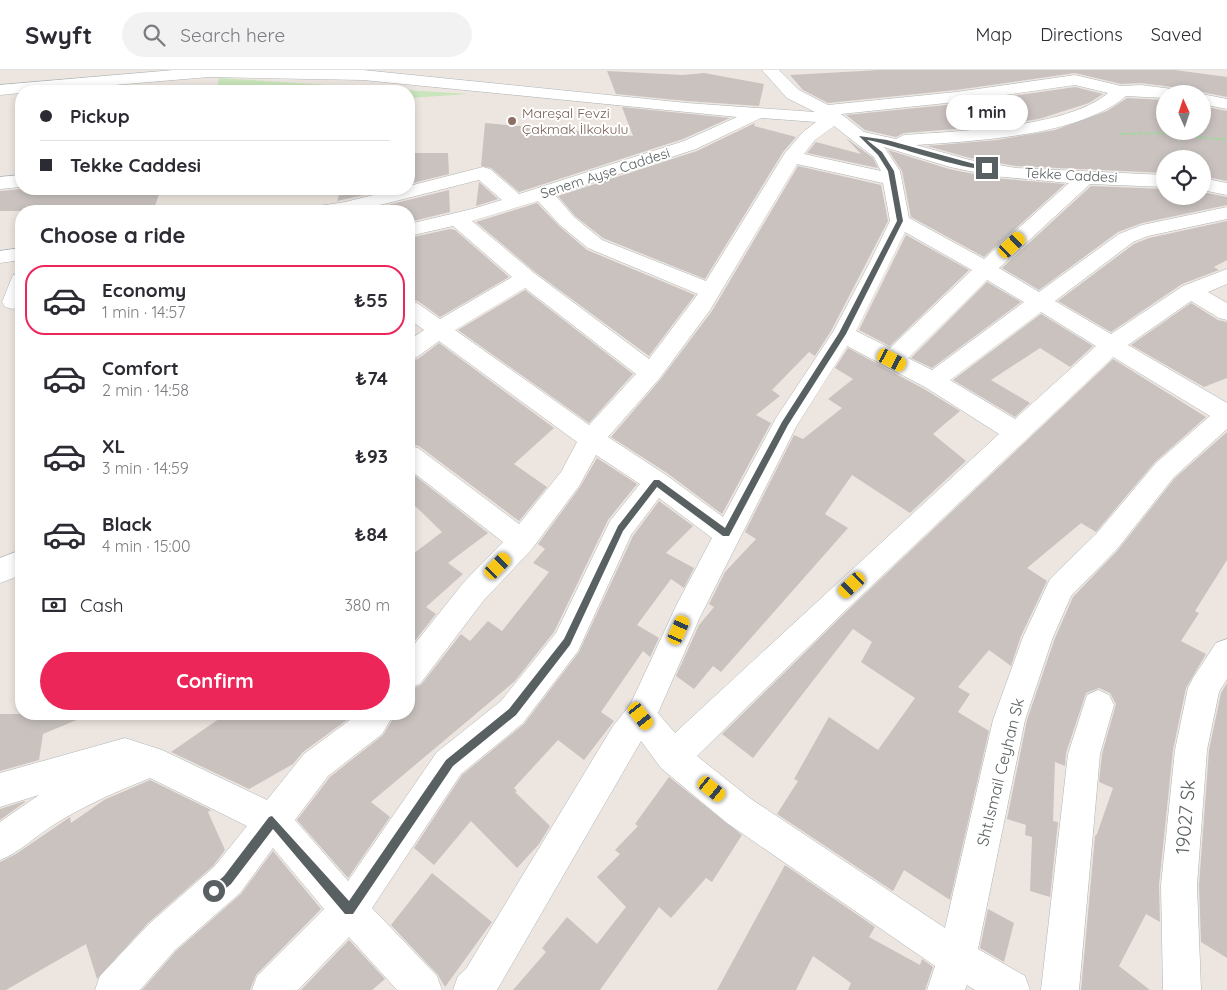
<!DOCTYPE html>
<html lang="en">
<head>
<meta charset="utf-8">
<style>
	:root { --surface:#fff; --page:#f2f2f3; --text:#2b2b33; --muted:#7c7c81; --line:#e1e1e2; --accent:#ec2659 }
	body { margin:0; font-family:Quicksand,sans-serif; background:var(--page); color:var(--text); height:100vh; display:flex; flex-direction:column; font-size:19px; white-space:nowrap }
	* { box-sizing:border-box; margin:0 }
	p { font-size:16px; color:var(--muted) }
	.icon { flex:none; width:28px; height:28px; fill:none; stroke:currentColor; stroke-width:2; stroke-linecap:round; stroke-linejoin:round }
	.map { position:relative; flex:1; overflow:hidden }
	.sheet { position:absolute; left:15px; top:135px; width:400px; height:515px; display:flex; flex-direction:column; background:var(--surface); border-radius:20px; box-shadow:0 2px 8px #0003 }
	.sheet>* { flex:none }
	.guide { position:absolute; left:15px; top:15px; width:400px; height:110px; border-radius:20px; box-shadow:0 2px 8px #0003; display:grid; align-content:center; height:110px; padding:0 25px; background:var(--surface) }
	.needle { width:32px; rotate:357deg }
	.controls { position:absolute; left:1156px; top:15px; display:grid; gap:10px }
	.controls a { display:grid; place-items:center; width:55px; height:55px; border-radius:50%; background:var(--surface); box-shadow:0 2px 8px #0003; font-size:25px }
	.end { position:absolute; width:22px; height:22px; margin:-11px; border:6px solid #596062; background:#fff; box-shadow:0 0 0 2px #fff }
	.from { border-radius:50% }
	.bubble { position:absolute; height:35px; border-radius:18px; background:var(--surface); box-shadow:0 2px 8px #0003; font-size:16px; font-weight:700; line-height:35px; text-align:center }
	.car { position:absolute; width:15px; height:30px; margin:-15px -8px; border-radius:6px; box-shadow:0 0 4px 1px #0007; background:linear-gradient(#f5c518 24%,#345 0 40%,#f5c518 0 76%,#345 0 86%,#f5c518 0) }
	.guide b { display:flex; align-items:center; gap:18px; height:48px; font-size:19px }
	.guide b+b { border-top:1px solid var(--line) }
	.guide i { width:12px; height:12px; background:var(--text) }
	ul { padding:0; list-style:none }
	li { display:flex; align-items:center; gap:15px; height:70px; margin:0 10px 8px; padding:0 15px; border:2px solid transparent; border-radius:20px }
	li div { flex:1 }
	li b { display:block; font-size:19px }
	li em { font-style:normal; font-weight:700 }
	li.active { border-color:var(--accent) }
	li>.icon { width:45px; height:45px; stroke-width:1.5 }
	h2 { padding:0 25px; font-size:22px; line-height:60px }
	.pay { display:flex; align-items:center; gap:12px; height:55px; padding:0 25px; font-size:19px }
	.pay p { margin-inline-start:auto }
	.cta { display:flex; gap:10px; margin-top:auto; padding:10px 25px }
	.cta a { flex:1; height:58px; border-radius:30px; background:var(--accent); color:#fff; font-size:20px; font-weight:700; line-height:58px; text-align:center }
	header { display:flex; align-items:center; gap:30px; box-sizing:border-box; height:70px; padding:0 25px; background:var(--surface); border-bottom:1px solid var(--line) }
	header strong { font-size:24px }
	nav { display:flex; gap:28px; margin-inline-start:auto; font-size:18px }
	.search { width:350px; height:45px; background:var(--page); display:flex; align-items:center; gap:12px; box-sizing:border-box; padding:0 18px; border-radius:28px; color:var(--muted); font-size:19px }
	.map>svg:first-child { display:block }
	.green { fill:#c9e5bb }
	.building { fill:#c9c2bf }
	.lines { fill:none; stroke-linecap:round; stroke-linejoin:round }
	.minor-casing { stroke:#aeb4b7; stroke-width:1 }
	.path { stroke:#a2d79e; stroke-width:2; stroke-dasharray:4 2; stroke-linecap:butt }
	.minor { fill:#fff; fill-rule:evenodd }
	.route { fill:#596062 }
	.education-dot { fill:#8d6e63; stroke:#fff; stroke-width:2 }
	.labels { text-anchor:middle; stroke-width:4; stroke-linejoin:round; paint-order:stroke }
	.far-education-label { font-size:14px; fill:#785e54; stroke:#fff; text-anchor:start }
	.far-street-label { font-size:14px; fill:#596062; stroke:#fff }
	.street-label { font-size:16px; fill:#596062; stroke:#fff }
	.near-street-label { font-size:19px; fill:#596062; stroke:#fff }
</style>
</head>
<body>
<header>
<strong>Swyft</strong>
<div class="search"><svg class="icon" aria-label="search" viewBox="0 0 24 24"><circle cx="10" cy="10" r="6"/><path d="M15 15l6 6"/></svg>Search here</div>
<nav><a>Map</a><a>Directions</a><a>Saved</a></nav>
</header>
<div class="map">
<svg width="1227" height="920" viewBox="0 0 1227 920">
	<rect width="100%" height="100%" fill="#ede6e0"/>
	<!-- green -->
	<path class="green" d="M219,8L469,24L409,28V21H217Z"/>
	<!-- building -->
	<g class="building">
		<path d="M880,0H1175L1227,7V27L1202,22L1184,24L1180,18L1141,13L1121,14L1075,3L956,20L828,33L803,20L790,5Z"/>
		<path d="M607,1L683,5L704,3L764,14L759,36L687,31L616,24Z"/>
		<path d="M1075,17L1103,24L1089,33L1039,49L981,57L904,63L896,67L865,60L846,45L956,34Z"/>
		<path d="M1127,28L1165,30V61H1202V36L1227,41V111L1202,106V89H1165V103L1016,96L970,88L927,76L997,70L1055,60L1107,41Z"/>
		<path d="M622,37L730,48L683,69L519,122L491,98L481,96L485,53L633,66Z"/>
		<path d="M755,53L754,56L796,67L783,82L705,209L603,168L575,146L558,126L697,81Z"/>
		<path d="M846,68L873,88L878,98L807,83L816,72L861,84Z"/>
		<path d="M888,80L949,99L993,108L1065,114L984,187L911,147L902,101Z"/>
		<path d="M409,83H448L449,104L409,114Z"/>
		<path d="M798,96L881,115L888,151L831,261L815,286L809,282L772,320L780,326L756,345L771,353L722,444L667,403L611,367L660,310L712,241Z"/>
		<path d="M479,112L498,129L476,136Z"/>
		<path d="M1091,116L1165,119V126H1202V122L1227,127V135L1142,153L1118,162L1039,220L1002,198Z"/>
		<path d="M21,119H161L153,141H0V121Z"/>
		<path d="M341,119H391L337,131Z"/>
		<path d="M449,120L450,142L409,152V141H363Z"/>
		<path d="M537,133L559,156L587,180L695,225L649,286L535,202L476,152Z"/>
		<path d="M1227,151V190L1214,197L1219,200L1182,214L1111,262L1058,231L1134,174L1149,168Z"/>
		<path d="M450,159L455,160L509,207L440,247L418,231L409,229V168Z"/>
		<path d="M906,165L969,200L890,276L859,260Z"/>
		<path d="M987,212L1021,232L932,298L911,288Z"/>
		<path d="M525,220L633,304L589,353L458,260Z"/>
		<path d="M1191,233L1218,250L1227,252V308L1204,317L1131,275Z"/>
		<path d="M1041,244L1093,276L1070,297L1040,278L991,310L1030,333L1015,347L953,310Z"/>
		<path d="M439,273L554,358L514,394L547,417L519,451L419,376L409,373V291L418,289Z"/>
		<path d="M848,278L924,319L960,341L933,364L966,391L910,443L852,405L825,444L848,458L721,602L713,596L694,619L676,606L699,555L714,537L709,534L725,502L756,469L745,462L794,365L803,369L842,338L828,329L853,309L835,298Z"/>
		<path d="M1113,289L1206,347L1155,392L1096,462L1081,453L1027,498L1047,511L1021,566L1011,596L989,580L958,617L970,624L958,642L989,661L950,830L904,800L893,821L777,744L798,711L794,709L829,647L878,680L915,628L861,592L872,572L853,559L753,688L722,664L849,539Z"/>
		<path d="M1227,362V490L1195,541L1199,543L1181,571L1206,584L1186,618L1173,680L1159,815L1160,852L1146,844L1119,896L1150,920H1081L1095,766L1097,764L1113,718L1099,712L1102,684L1116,634L1110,623L1099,618L1086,623L1066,683L1065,696L1055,692L1053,751L1058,752L1050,827L1030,821L1032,767L1025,765L1026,755L1007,749L1027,650L1055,568L1073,527L1118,480L1175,408Z"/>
		<path d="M597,388L637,414L608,450L554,562L515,611L371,732L390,747L348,808L297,750L330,707L383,665L396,644H409V620L421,615L461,564L470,571L488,551L502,561L549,502L533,493L545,479L538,474L580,417Z"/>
		<path d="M409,401L488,463L448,493L463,504L426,537L436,544L409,578V487L442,462L409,430Z"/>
		<path d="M659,431L693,456L666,483L694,498L684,518L671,509L637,555L659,568L650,587L643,581L601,642L614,651L584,690L558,670L514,718L517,721L515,722L550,756L539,774L517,798L471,751L434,795L414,778L462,705L524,654L579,582L633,466Z"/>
		<path d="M1227,613V888L1201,872L1199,815L1209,680L1221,623Z"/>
		<path d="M0,644H91L43,664L39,690L0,701Z"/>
		<path d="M226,644H355L303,682L293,694L249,719L171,682Z"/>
		<path d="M669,707L742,765L712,812L706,808L671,848L659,837L600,920H513L546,882L542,878L567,847L597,874L626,837L597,807L620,784L615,780L638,756L635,754Z"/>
		<path d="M150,710L211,740L208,742L225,780L213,796L148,853L97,909L86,874L6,920H0V792L16,784L70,747L71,753L104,730Z"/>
		<path d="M25,731V732L0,750V739Z"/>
		<path d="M273,781L321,839L256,905L250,920H142L176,881L241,824Z"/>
		<path d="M785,795L875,857L869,867L920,895L922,889L933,897L925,920H848L851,913L813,886L796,920H717Z"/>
		<path d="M432,803L492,852L445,917L438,905L391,855Z"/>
		<path d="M988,839L1014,853L1004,892L980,878Z"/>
		<path d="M349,870L385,909L372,920H301Z"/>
	</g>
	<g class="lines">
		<defs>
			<g id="minor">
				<path d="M174,0H363L687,33L815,42L787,28L762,0H779L799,20L828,35L956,22L1075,5L1121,16L1141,15L1180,20L1182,24H1165V28L1126,26C1079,66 976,71 916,75L970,90L1016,98L1165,105V117L1090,114L999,198L1039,222L1119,164L1142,155L1227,137V149L1148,166L1133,172L1055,231L1111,264L1183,216L1227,199V214L1208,222L1227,233V250L1219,248L1191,231L1128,275L1227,333V359L1174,407L1117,479L1071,526L1053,567L1025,650L978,879L1025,906L1030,920H975L967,915L965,920H927L935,896L727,753L661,698L641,671L497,920H453L458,906L466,899L613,656L630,635L677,534L712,468L659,428L631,465L578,581L523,653L461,704L372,838L437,906L442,920H397L349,867L298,920H252L257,906L324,839L273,778L240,823L175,880L140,920H95L100,906L149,854L214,797L247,756L150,708C118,721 85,735 55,754C36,765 21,782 0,790V752L39,725L0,737V703L125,668L162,680L267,730L304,684L358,644H394L382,664L328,706L295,750L348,811L437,682L501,631L556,563L610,451L640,414L596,385L579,416L532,479L484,530L420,614L409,618V581L464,512L503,472L409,399V375L418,378L519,454L561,402L577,372L439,271L417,287L409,289V270L424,260L409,249V231L417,233L440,249L512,207L453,156L409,166V154L472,139L502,130L479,110L356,141H309L312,137L345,132L398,119H409V116L483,97L490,99L519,124L684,71L737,47L363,10L209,7L44,21H21V23L0,25V15ZM1075,15L1108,23C1067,58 958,61 904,65L896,69L864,62L841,44L956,32ZM761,48L816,52L803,62L785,83L706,211L602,170L574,147L555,125L696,79ZM834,56L874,87L881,101L804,84L815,70ZM884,77L950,97L993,106L1069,113L984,189L909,148L900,101ZM797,94L883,113L890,151L870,192L833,262L776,348L723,447L666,405L608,367L659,309L710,240ZM538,131L560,155L588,178L698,224L649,289L534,203L472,151ZM905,162L972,200L890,278L856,261ZM987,210L1024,232L932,300L908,288ZM525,218L636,304L589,355L455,260ZM1041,242L1096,276L1015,349L950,310ZM847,276L925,317L999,364L675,663L658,643L700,547L796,357ZM1113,287L1210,346L1156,393L1097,463L1050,509L1023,567L993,650L945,858L751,729L697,686L848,538Z"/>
				<path d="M1202,24L1227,29V39L1202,34Z"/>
				<path d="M21,105V117L0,119V107Z"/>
				<path d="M1202,108L1227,113V125L1202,120Z"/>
				<path d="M21,178V190L0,193V181Z"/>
				<path d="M21,203V236L13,239L5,237L2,232L13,205Z"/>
				<path d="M21,480V505L0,513V488Z"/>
				<path d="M1227,569V609L1219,622L1207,680L1197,815L1201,920H1163L1161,815L1175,680L1188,618L1193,608L1216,573Z"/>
				<path d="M1098,620L1109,625L1114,635L1100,684L1079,920H1041L1068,684L1087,625Z"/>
			</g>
		</defs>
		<!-- minor casing -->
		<use href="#minor" class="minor-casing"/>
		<!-- path -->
		<path class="path" d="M1120,64L1160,63L1227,70"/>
		<!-- minor -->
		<use href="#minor" class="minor"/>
	</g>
	<!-- route -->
	<path class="route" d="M859,66L887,70L989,98C977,105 889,73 867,70L882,82L894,101L903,151L846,264L788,355L729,466H723L657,417L623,461L570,575L516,645L453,696L353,844H345L273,759L231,814L218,825H210V818L224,806L269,747L272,746L349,831L446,690L509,639L564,569L618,456L654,410H659L725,458L782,352L839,263L897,151L888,101L878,85Z"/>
	<!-- markers -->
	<circle class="education-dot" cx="512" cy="51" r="5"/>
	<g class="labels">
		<!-- far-education labels -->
		<g class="far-education-label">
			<text x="522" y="48">Mareşal Fevzi<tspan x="522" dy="16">Çakmak İlkokulu</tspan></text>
		</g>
		<!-- far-street labels -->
		<g class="far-street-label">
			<text transform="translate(605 103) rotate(-18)" y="5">Senem Ayşe Caddesi</text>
			<text transform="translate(1071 105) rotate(3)" y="5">Tekke Caddesi</text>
		</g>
		<!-- street labels -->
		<g class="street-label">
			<text transform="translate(1000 702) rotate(-76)" y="6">Sht.Ismail Ceyhan Sk</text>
		</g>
		<!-- near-street labels -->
		<g class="near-street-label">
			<text transform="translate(1185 747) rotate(-85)" y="7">19027 Sk</text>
		</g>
	</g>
</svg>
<div class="controls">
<a><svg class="needle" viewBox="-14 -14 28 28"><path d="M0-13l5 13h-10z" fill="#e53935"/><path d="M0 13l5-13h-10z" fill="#7c7c81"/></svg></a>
<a><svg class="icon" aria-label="locate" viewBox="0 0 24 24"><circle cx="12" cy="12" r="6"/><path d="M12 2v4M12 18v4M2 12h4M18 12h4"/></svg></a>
</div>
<i class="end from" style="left:214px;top:821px"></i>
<i class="end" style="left:987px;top:98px"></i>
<div class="bubble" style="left:946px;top:25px;width:82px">1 min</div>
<i class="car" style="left:1012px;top:175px;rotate:47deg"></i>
<i class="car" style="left:892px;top:290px;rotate:117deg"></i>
<i class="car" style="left:498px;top:496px;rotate:44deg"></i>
<i class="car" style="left:852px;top:515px;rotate:227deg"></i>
<i class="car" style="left:679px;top:560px;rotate:24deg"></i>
<i class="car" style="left:641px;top:646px;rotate:142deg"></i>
<i class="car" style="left:712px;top:719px;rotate:129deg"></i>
<div class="guide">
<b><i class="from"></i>Pickup</b>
<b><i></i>Tekke Caddesi</b>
</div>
<section class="sheet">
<h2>Choose a ride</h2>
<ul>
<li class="active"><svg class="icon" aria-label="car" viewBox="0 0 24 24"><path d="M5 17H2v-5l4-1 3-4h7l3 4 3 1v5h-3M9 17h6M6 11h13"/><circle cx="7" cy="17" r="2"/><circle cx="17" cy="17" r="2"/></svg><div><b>Economy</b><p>1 min · 14:57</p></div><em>₺55</em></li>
<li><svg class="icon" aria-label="car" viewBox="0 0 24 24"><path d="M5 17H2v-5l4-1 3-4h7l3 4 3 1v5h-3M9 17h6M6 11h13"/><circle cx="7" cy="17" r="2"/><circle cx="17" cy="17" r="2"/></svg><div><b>Comfort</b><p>2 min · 14:58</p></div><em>₺74</em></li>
<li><svg class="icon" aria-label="car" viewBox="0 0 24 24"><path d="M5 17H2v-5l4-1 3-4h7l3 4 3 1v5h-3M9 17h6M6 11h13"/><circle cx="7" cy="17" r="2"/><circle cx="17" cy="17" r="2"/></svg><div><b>XL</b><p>3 min · 14:59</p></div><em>₺93</em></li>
<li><svg class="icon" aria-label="car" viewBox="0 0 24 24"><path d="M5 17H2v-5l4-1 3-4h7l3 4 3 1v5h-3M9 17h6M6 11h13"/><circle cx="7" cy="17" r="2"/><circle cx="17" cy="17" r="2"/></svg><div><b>Black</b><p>4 min · 15:00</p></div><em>₺84</em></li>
</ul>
<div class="pay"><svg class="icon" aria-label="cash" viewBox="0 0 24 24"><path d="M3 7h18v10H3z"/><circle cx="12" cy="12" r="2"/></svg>Cash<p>380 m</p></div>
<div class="cta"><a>Confirm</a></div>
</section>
</div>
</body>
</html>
